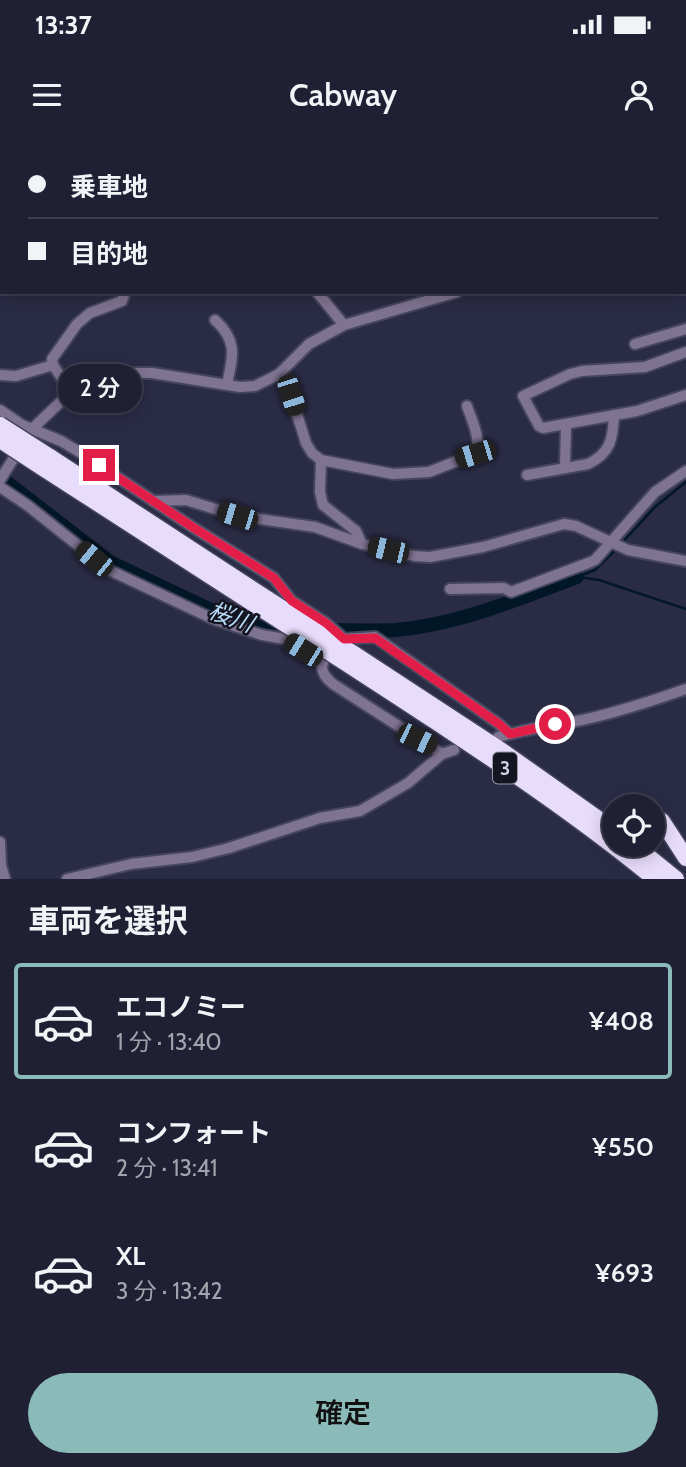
<!DOCTYPE html>
<html lang="ja">
<head>
<meta charset="utf-8">
<style>
	:root { --surface:#202034; --page:#2d2d40; --text:#f1f3f6; --muted:#a2a3ac; --line:#3d3e4f; --accent:#8bbbb9 }
	body { margin:0; font-family:Cabin,"Noto Sans JP",sans-serif; background:var(--page); color:var(--text); height:100vh; display:flex; flex-direction:column; font-size:26px; white-space:nowrap }
	* { box-sizing:border-box; margin:0 }
	p { font-size:23px; color:var(--muted) }
	.icon { flex:none; width:38px; height:38px; fill:none; stroke:currentColor; stroke-width:2; stroke-linecap:round; stroke-linejoin:round }
	.map { position:relative; height:739px; overflow:hidden }
	.details { display:flex; flex-direction:column; background:var(--surface); flex:1 }
	.details>* { flex:none }
	.guide { position:absolute; left:0px; top:0px; width:686px; height:154px; box-shadow:0 4px 18px #0003,0 0 0 2px var(--line); display:grid; align-content:center; height:154px; padding:0 28px; background:var(--surface) }
	.buttons { position:absolute; left:602px; top:654px; display:grid; gap:14px }
	.buttons a { display:grid; place-items:center; width:63px; height:63px; border-radius:50%; background:var(--surface); box-shadow:0 4px 18px #0003,0 0 0 2px var(--line); font-size:35px }
	.end { position:absolute; width:32px; height:32px; margin:-16px; border:9px solid #e11d48; background:#fff; box-shadow:0 0 0 4px #fff }
	.from { border-radius:50% }
	.bubble { position:absolute; height:49px; border-radius:24px; background:var(--surface); box-shadow:0 4px 18px #0003,0 0 0 2px var(--line); font-size:23px; font-weight:600; line-height:49px; text-align:center }
	.car { position:absolute; width:21px; height:42px; margin:-21px -10px; border-radius:9px; box-shadow:0 0 5px 2px #0007; background:linear-gradient(#222 24%,#8ab4d8 0 40%,#222 0 76%,#8ab4d8 0 86%,#222 0) }
	.guide b { display:flex; align-items:center; gap:24px; height:66px; font-size:26px }
	.guide b+b { border-top:2px solid var(--line) }
	.guide i { width:18px; height:18px; background:var(--text) }
	ul { padding:0; list-style:none }
	li { display:flex; align-items:center; gap:21px; height:116px; margin:0 14px 10px; padding:0 14px; border:4px solid transparent; border-radius:7px }
	li div { flex:1 }
	li b { display:block; font-size:26px }
	li em { font-style:normal; font-weight:600 }
	li.on { border-color:var(--accent) }
	li>.icon { width:63px; height:63px; stroke-width:1.5 }
	h2 { padding:0 28px; font-size:32px; line-height:84px }
	.action { display:flex; gap:14px; margin-top:auto; padding:14px 28px }
	.action a { flex:1; height:80px; border-radius:42px; background:var(--accent); color:#111; font-size:28px; font-weight:600; line-height:80px; text-align:center }
	.status { display:flex; justify-content:space-between; align-items:center; height:49px; padding:0 35px; background:var(--surface); direction:ltr }
	.status svg { height:19px; fill:currentColor }
	header { display:flex; justify-content:space-between; align-items:center; height:91px; padding:0 28px; background:var(--surface); font-size:32px; font-weight:600 }
	.map>svg:first-child { display:block }
	.lines { fill:none; stroke-linecap:round; stroke-linejoin:round }
	.stream { stroke:#011727; stroke-width:2.5 }
	.river { stroke:#011727; stroke-width:14 }
	.minor-casing { stroke:#45465e; stroke-width:14 }
	.highway-casing { stroke:#45465e; stroke-width:19 }
	.minor { stroke:#7f7392; stroke-width:10 }
	.highway { stroke:#e7dcfb; stroke-width:16 }
	.highway-bridge-casing { stroke:#45465e; stroke-width:19; stroke-linecap:butt }
	.highway-bridge { stroke:#e7dcfb; stroke-width:16 }
	.route { stroke:#e11d48; stroke-width:9 }
	.labels { text-anchor:middle; stroke-width:5; stroke-linejoin:round; paint-order:stroke }
	.shield { fill:#151521; stroke:#9999a9; stroke-width:2 }
	.shield-label { font-size:19px; font-weight:bold; fill:#d1d2e3 }
	.water-label { font-size:23px; font-style:italic; fill:#b7dcf8; stroke:#151521 }
</style>
</head>
<body>
<div class="status"><b>13:37</b><svg viewBox="0 0 49 12"><path d="M0 12V9h3v3zM5 12V6h3v6zM10 12V3h3v9zM15 12V0h3v12zM26 1h20v11H26zM47 4h2v5h-2z"/></svg></div>
<header><svg class="icon" aria-label="menu" viewBox="0 0 24 24"><path d="M4 6h16M4 12h16M4 18h16"/></svg>Cabway<svg class="icon" aria-label="person" viewBox="0 0 24 24"><circle cx="12" cy="8" r="4"/><path d="M4 21q1-7 8-7t8 7"/></svg></header>
<div class="map">
<svg width="686" height="739" viewBox="0 0 686 739">
	<rect width="100%" height="100%" fill="#2a2b45"/>
	<g class="lines">
		<!-- stream -->
		<g class="stream">
			<path d="M621,404L655,367L686,342"/>
			<path d="M577,437L595,430L616,409"/>
			<path d="M579,437L599,440L686,469"/>
		</g>
		<!-- river -->
		<g class="river">
			<path d="M0,337L110,422L211,470L264,489L297,491"/>
			<path d="M324,490C347,490 371,491 395,490C457,485 519,459 577,437"/>
		</g>
		<defs>
			<g id="minor">
				<path d="M29,0L30,2"/>
				<path d="M528,0V2"/>
				<path d="M161,2L162,0"/>
				<path d="M335,2L337,0"/>
				<path d="M684,136H686"/>
				<path d="M317,152L344,185"/>
				<path d="M215,180C238,201 233,216 227,244"/>
				<path d="M635,204L686,189"/>
				<path d="M686,212L645,227L582,231L570,234L523,256L539,286L543,288L637,271L686,255"/>
				<path d="M279,234L291,255L306,303L312,313L321,320L393,334L429,332L475,314C482,300 472,281 467,266"/>
				<path d="M0,235L16,236L53,225"/>
				<path d="M71,252L53,225L52,219L77,184L90,173L122,161L125,152"/>
				<path d="M0,270L22,285L61,301L81,313L194,388L274,438L292,461L326,483L344,499"/>
				<path d="M321,320L320,352L323,365L356,391L362,404"/>
				<path d="M565,327L566,284"/>
				<path d="M527,335L588,324C611,313 613,298 614,275"/>
				<path d="M0,340L32,289L71,252L135,233H152L240,247L255,246L279,234L309,204L344,185L457,152"/>
				<path d="M0,347L27,365L109,430L213,479L262,495L285,499L322,521"/>
				<path d="M153,361L186,360L238,376L315,387L362,404L414,416L430,417L483,407L564,384L576,386L628,410L686,421"/>
				<path d="M450,449L504,448L511,452L588,423L595,420L655,352L686,331"/>
				<path d="M498,597C523,590 546,586 572,582C610,575 649,562 686,549"/>
				<path d="M442,614L333,544C310,525 328,516 344,499L375,497L499,584L510,594"/>
				<path d="M0,702L1,725L5,739"/>
				<path d="M67,739L131,724L192,717L229,708L320,678L360,671L408,643L442,614L454,610"/>
			</g>
			<g id="highway">
				<path d="M50,317L269,460"/>
				<path d="M43,328L260,468"/>
				<path d="M354,514L502,611L614,690"/>
				<path d="M349,525C453,593 559,660 655,739"/>
				<path d="M653,677L662,681L686,718"/>
				<path d="M634,705L676,739"/>
			</g>
		</defs>
		<!-- minor casing -->
		<use href="#minor" class="minor-casing"/>
		<!-- highway casing -->
		<use href="#highway" class="highway-casing"/>
		<!-- minor -->
		<use href="#minor" class="minor"/>
		<!-- highway -->
		<use href="#highway" class="highway"/>
		<defs>
			<g id="highway-bridge">
				<path d="M0,285L50,317"/>
				<path d="M0,300L43,328"/>
				<path d="M269,460L354,514"/>
				<path d="M260,468L349,525"/>
			</g>
		</defs>
		<!-- highway-bridge casing -->
		<use href="#highway-bridge" class="highway-bridge-casing"/>
		<!-- highway-bridge -->
		<use href="#highway-bridge" class="highway-bridge"/>
	</g>
	<g class="lines">
		<!-- route -->
		<path class="route" d="M99,325L194,388L274,438L292,461L326,483L344,499L375,498L499,584L510,594L555,584"/>
	</g>
	<g class="labels">
		<!-- shield labels -->
		<rect class="shield" x="493" y="612.5" width="24" height="31" rx="5"/>
		<g class="shield-label">
			<text x="505" y="635">3</text>
		</g>
		<!-- water labels -->
		<g class="water-label">
			<text transform="translate(231 477) rotate(20)" y="8">桜川</text>
		</g>
	</g>
</svg>
<div class="buttons">
<a><svg class="icon" aria-label="locate" viewBox="0 0 24 24"><circle cx="12" cy="12" r="6"/><path d="M12 2v4M12 18v4M2 12h4M18 12h4"/></svg></a>
</div>
<i class="end from" style="left:555px;top:584px"></i>
<i class="end" style="left:99px;top:325px"></i>
<div class="bubble" style="left:58px;top:224px;width:84px">2 分</div>
<i class="car" style="left:291px;top:255px;rotate:162deg"></i>
<i class="car" style="left:475px;top:314px;rotate:253deg"></i>
<i class="car" style="left:237px;top:376px;rotate:287deg"></i>
<i class="car" style="left:388px;top:410px;rotate:283deg"></i>
<i class="car" style="left:94px;top:419px;rotate:309deg"></i>
<i class="car" style="left:303px;top:510px;rotate:302deg"></i>
<i class="car" style="left:417px;top:599px;rotate:116deg"></i>
<div class="guide">
<b><i class="from"></i>乗車地</b>
<b><i></i>目的地</b>
</div>
</div>
<section class="details">
<h2>車両を選択</h2>
<ul>
<li class="on"><svg class="icon" aria-label="car" viewBox="0 0 24 24"><path d="M5 17H2v-5l4-1 3-4h7l3 4 3 1v5h-3M9 17h6M6 11h13"/><circle cx="7" cy="17" r="2"/><circle cx="17" cy="17" r="2"/></svg><div><b>エコノミー</b><p>1 分 · 13:40</p></div><em>¥408</em></li>
<li><svg class="icon" aria-label="car" viewBox="0 0 24 24"><path d="M5 17H2v-5l4-1 3-4h7l3 4 3 1v5h-3M9 17h6M6 11h13"/><circle cx="7" cy="17" r="2"/><circle cx="17" cy="17" r="2"/></svg><div><b>コンフォート</b><p>2 分 · 13:41</p></div><em>¥550</em></li>
<li><svg class="icon" aria-label="car" viewBox="0 0 24 24"><path d="M5 17H2v-5l4-1 3-4h7l3 4 3 1v5h-3M9 17h6M6 11h13"/><circle cx="7" cy="17" r="2"/><circle cx="17" cy="17" r="2"/></svg><div><b>XL</b><p>3 分 · 13:42</p></div><em>¥693</em></li>
</ul>
<div class="action"><a>確定</a></div>
</section>
</body>
</html>
